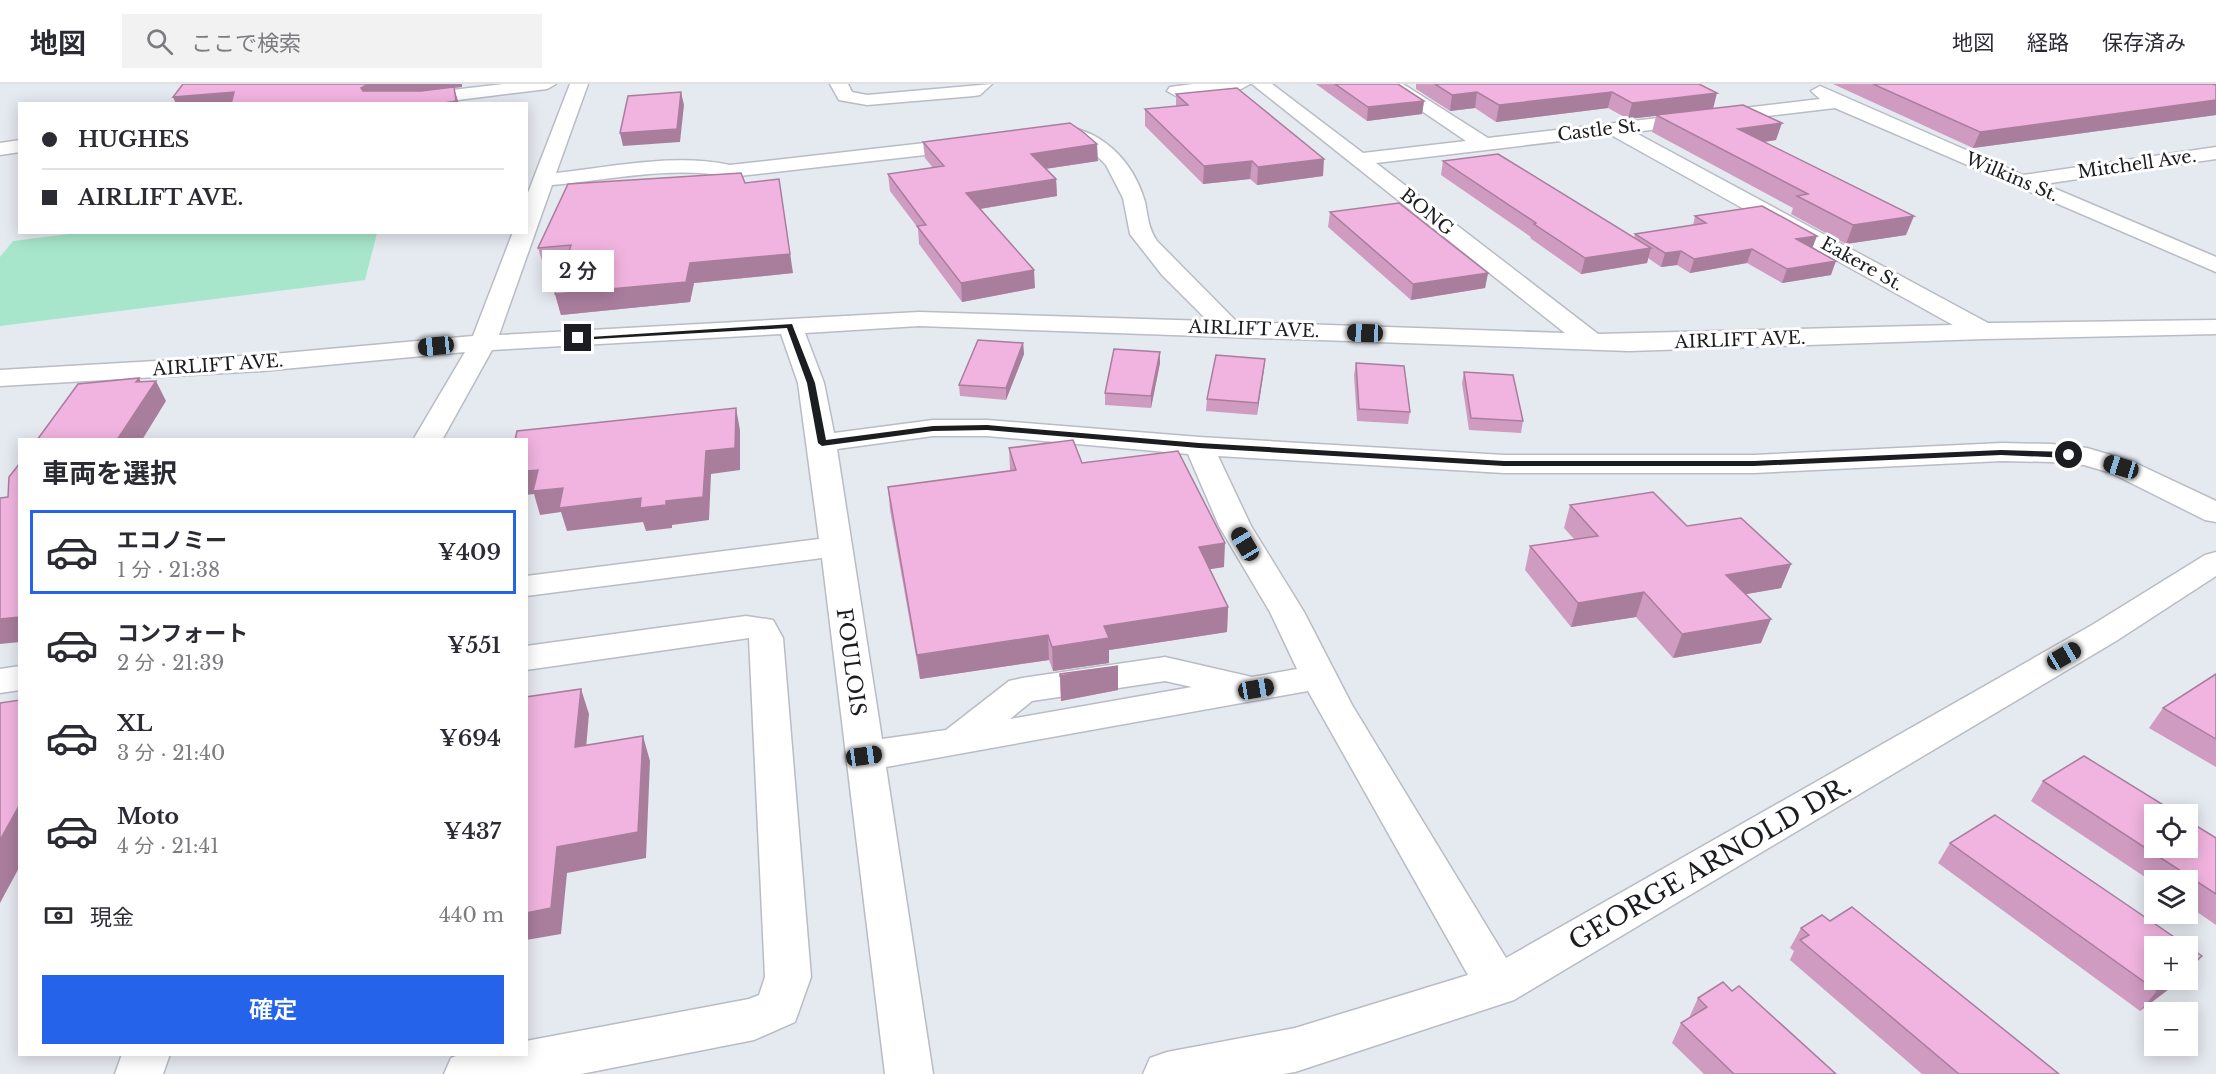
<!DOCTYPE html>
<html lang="ja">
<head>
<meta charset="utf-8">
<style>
	:root { --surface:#fff; --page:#f2f2f3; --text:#2b2b33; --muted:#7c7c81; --line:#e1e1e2; --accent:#2563eb }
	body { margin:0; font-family:"Libre Baskerville","Noto Sans JP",serif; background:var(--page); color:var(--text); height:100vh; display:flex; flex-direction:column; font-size:22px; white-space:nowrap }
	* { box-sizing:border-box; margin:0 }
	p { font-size:20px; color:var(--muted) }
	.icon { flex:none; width:33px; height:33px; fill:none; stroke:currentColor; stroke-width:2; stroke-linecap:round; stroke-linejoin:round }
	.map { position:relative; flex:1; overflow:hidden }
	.panel { position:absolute; left:18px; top:354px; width:510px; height:618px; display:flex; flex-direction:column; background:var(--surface); border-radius:0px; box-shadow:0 3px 15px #0003 }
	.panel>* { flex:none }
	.top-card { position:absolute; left:18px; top:18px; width:510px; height:132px; border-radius:0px; box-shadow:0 3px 15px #0003; display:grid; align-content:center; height:132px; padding:0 24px; background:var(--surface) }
	.buttons { position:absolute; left:2144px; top:720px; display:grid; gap:12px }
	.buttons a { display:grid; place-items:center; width:54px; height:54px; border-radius:0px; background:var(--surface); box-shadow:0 3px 15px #0003; font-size:30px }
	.end { position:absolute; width:27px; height:27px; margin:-14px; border:8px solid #1c1d20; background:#fff; box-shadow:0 0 0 3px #fff }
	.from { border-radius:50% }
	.bubble { position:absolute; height:42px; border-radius:0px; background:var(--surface); box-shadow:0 3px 15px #0003; font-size:20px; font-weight:600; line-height:42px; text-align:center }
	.car { position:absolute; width:18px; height:36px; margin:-18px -9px; border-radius:8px; box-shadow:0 0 4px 2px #0007; background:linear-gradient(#222 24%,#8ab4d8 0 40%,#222 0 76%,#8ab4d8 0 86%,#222 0) }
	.top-card b { display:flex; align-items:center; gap:21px; height:57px; font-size:22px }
	.top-card b+b { border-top:2px solid var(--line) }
	.top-card i { width:15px; height:15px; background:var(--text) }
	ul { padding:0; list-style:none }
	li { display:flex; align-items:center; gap:18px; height:84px; margin:0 12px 9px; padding:0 12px; border:3px solid transparent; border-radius:0px }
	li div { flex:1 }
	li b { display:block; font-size:22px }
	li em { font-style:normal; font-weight:600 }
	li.current { border-color:var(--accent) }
	li>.icon { width:54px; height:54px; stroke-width:1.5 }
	h2 { padding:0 24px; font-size:27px; line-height:72px }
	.pay { display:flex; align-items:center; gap:15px; height:66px; padding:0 24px; font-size:22px }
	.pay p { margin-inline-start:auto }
	.primary-button { display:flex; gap:12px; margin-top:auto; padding:12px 24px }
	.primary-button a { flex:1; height:69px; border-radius:0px; background:var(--accent); color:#fff; font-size:24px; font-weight:600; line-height:69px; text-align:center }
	header { display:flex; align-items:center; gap:36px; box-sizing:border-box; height:84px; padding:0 30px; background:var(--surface); border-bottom:2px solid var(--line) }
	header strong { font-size:28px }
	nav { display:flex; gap:33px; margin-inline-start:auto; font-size:21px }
	.search { width:420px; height:54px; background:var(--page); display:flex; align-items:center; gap:15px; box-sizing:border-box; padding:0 21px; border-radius:0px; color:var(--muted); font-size:22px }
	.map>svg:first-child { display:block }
	.green { fill:#a7e6ca }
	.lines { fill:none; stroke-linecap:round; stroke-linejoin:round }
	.minor-casing { stroke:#b9bcc4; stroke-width:3 }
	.minor { fill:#fff; fill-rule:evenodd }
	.wall { fill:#cf9bc1 }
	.shaded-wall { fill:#a97e9d }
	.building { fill:#f1b4e0; stroke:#a97e9d; stroke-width:1.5 }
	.route { fill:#1c1d20 }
	.labels { text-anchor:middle; stroke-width:6; stroke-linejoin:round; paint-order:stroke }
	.far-street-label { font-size:18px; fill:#1c1d20; stroke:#fff }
	.street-label { font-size:21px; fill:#1c1d20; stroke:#fff }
	.near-street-label { font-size:26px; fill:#1c1d20; stroke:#fff }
</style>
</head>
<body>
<header>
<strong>地図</strong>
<div class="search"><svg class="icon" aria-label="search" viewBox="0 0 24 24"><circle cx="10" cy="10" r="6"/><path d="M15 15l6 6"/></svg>ここで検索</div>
<nav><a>地図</a><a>経路</a><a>保存済み</a></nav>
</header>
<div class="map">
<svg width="2216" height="990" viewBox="0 0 2216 990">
	<rect width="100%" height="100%" fill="#e5e9f0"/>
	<!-- green -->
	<path class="green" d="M86,148H377V149L365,196L0,242V173L13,157Z"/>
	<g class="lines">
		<defs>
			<g id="minor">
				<path d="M503,0H556L547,5L426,20H368L377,15Z"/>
				<path d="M570,0H588L556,89C612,83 674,69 730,81L969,54L979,60L969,66L730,93C673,81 609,96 552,101L499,251L919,228L1208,237L1162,191L1130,150L1123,114L1106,81L1087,62L1076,56L1049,52L1047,48L1056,42C1100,43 1133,76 1145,118C1148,132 1148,144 1157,157L1237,238L1565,249L1252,0H1272L1363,69L1466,57L1382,0H1403L1488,54L1820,15L1811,7L1820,2L2023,91L2216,63V75L2044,100L2216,173V188L1835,24L1634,48L1988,239L2216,236V250L1984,255L1629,267L919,242L805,249L824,299L834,349L933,336H987L1199,353L1504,371H1754L2002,359L2051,360L2087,364L2131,377L2216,417V438L2205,436L2111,389L2084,381L2051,378L2002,377L1754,389H1504L1218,372L1251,442L1304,528L1352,621L1506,874L2092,541L2205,471L2216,468V492L2116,557L1514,916L1295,988L1283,990H1143L1150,974L1167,968L1295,944L1468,891L1308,607L886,683L933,990H885L822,474L526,512V492L819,455L798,299L781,250L492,266L442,356H413L465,268L262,287L0,302V286L262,271L473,252L513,148H526V114ZM1611,51L1953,241L1598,250L1376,79ZM933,352H987L1188,370L1219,442L1270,528L1297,585L1252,593L1165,573L1022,594L1009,597L946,646L882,655L837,365ZM1165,597L1192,603L1010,635L1032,617Z"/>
				<path d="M830,0H848L852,8L867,11L992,0L980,11L974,12L867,21L839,16Z"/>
				<path d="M1193,0H1250L1241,5L1176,12L1167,7L1170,3Z"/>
				<path d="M20,56V68L0,71V59Z"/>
				<path d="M746,532L773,536L783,554L811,893L795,938L754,956L581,990H444L451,974L461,970H526V957L749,915L759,911L765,893L749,554L526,586V562Z"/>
				<path d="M20,582V606L0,609V585Z"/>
				<path d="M122,970H170L163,990H115Z"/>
			</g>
		</defs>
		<!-- minor casing -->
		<use href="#minor" class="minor-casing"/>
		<!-- minor -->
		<use href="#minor" class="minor"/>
	</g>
	<!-- wall -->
	<g class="wall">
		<path d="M1316,0H1398L1424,17L1422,30L1367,37Z"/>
		<path d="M1416,0H1699L1713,25L1776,56L1765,58L1906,151L1846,160L1791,130L1793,124L1652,48L1656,32L1628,35L1608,24L1496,38L1475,24L1450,27L1416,5Z"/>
		<path d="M1833,0H2216V31L1973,64Z"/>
		<path d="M1176,10L1323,92L1257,101L1250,95L1203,100L1145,42V25L1176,22Z"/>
		<path d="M923,58L1098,77L1045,85L1056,95L1057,112L980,125L1035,204L962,218L919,160L918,144L890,107L888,90L933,84L925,74Z"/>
		<path d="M1443,77L1634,154L1635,150L1693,141L1695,132L1813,164L1831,191L1782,199L1747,179L1690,189L1677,181L1661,183L1648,174L1647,179L1581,190L1530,154L1531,153L1441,91Z"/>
		<path d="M745,99L793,189L694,199L690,218L561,231L555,210L564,182L544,183L538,164Z"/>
		<path d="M1330,128L1488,189L1485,204L1411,216L1328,143Z"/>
		<path d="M1023,259L1024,270L1006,316L960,312L959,301Z"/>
		<path d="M1160,268V279L1151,324L1105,321V309Z"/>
		<path d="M1265,275L1257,331L1206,327L1207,315Z"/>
		<path d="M1356,279L1410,328L1408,340L1357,337L1354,291Z"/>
		<path d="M1464,288L1523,337L1521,349L1469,346L1462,299Z"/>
		<path d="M1009,364L1082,379L1224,483L1210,485L1228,523L1227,548L1109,566V579L1053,587L1049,576L920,595L890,426L888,403L1010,387Z"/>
		<path d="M1570,421L1687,442L1791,480L1781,504L1746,510L1761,559L1673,574L1636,533L1571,543L1525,486L1530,462L1574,455L1564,444Z"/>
		<path d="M1060,590L1118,606L1061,617Z"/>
		<path d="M2216,590V683L2149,644L2163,624Z"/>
		<path d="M2043,697L2216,754V841L2187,821V796H2154V799L2031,717Z"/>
		<path d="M1950,759L2181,896L2140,927L1938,779Z"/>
		<path d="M1830,837L2059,990H1922L1790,876L1794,867L1790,864L1801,844Z"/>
		<path d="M1732,907L1836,990H1704L1672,959L1681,939L1689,934L1698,914Z"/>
	</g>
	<!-- shaded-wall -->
	<g class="shaded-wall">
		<path d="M368,0H462V3L454,4L459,20H366L361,4Z"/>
		<path d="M234,8L239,20H176L173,13Z"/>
		<path d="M681,8L684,21L680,58L623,62L620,49Z"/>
		<path d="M1477,8L1475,24L1450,27L1452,11Z"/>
		<path d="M1612,8L1608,24L1496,38L1499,21Z"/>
		<path d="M1717,9L1713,25L1628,35L1632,19Z"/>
		<path d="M2216,16V31L1973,64L1980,48Z"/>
		<path d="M1424,17L1422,30L1367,37L1368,23Z"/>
		<path d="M1782,39L1776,56L1733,62L1738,45Z"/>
		<path d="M1097,60L1098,77L1031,87V70Z"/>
		<path d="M1324,75L1323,92L1257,101L1258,83Z"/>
		<path d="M1252,77L1250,95L1203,100L1204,82Z"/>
		<path d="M779,95L793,189L694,199L690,218L561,231L555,210L690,179Z"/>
		<path d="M1056,95L1057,112L967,127L966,109Z"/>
		<path d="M1914,132L1906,151L1846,160L1853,141Z"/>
		<path d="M1817,152L1812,165L1796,155Z"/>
		<path d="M1651,164L1647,179L1581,190L1585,174Z"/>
		<path d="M1752,165L1747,179L1690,189L1694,175Z"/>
		<path d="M1681,167L1677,181L1661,183L1665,169Z"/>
		<path d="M1836,177L1831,191L1782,199L1787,185Z"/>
		<path d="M1034,186L1035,204L962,218L961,199Z"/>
		<path d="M1488,189L1485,204L1411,216L1413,200Z"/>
		<path d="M1023,259L1024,270L1006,316V304Z"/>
		<path d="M1160,268V279L1151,324V312Z"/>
		<path d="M1265,275L1264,286L1257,331L1258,319Z"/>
		<path d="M139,294L147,310L156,297L166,317L142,356H117L136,298Z"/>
		<path d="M736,324L740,346V386L711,390L709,436L672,441V444L646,447L643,438L567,447L561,428L540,431L534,410L526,411V387L538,386L563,404L666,417L706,367Z"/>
		<path d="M1225,459L1224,483L1198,487L1199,463Z"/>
		<path d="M1791,480L1781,504L1718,515L1726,491Z"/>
		<path d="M1644,508L1636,533L1571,543L1578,519Z"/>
		<path d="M1228,523L1227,548L1109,566V579L1053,587L1052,563L1104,542Z"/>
		<path d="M20,533V558L0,560V535Z"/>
		<path d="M1771,535L1761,559L1673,574L1682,550Z"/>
		<path d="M1048,551L1049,576L920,595L917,571Z"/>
		<path d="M1118,582V606L1061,617L1060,592Z"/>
		<path d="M581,605L589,630L584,688L575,663Z"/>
		<path d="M643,652L650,677L646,774L567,789L561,850L526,856V829L557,763Z"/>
		<path d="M20,720V782L0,819V756Z"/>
		<path d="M2202,872L2187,890V884Z"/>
		<path d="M2172,896H2181L2140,927L2157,907Z"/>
	</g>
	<!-- building -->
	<g class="building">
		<path d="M183,0H368L361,4L363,7H421L454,3L456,17L437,20H231L234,8L173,13Z"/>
		<path d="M1335,0H1398L1424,17L1368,23Z"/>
		<path d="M1435,0H1699L1717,9L1632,19L1612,8L1499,21L1477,8L1452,11Z"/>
		<path d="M1873,0H2212L2216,1V16L1980,48Z"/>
		<path d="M1237,4L1324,75L1258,83L1252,77L1204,82L1145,25L1188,21L1176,10Z"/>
		<path d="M681,8L677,45L620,49L628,12Z"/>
		<path d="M1743,21L1782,39L1738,45L1914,132L1853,141L1797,112L1808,110L1656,31Z"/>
		<path d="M1070,39L1083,48L1097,60L1031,70L1056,95L966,109L1034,186L961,199L917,142L926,141L888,90L944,82L923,58Z"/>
		<path d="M1498,70L1651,164L1585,174L1534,140L1536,139L1443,77Z"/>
		<path d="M741,89L745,99L779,95L790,170L690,179L686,198L555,210L571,161L538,164L568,100Z"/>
		<path d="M1399,119L1488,189L1413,200L1330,128Z"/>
		<path d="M1762,122L1817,152L1796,155L1836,177L1787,185L1752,165L1694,175L1681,167L1665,169L1635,150L1706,139L1695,132Z"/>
		<path d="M978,256L1023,259L1006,304L959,301Z"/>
		<path d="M1114,265L1160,268L1151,312L1105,309Z"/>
		<path d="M1216,271L1265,275L1258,319L1207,315Z"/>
		<path d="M1356,279L1404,282L1410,328L1359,325Z"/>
		<path d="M1464,288L1513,291L1523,337L1471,334Z"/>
		<path d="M139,294L136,298L156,297L117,356H37L78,300Z"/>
		<path d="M736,324L735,364L706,367L703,413L666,417V421L640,424L641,414L559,424L563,404L533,407L538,386L526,387V356H515L517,347Z"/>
		<path d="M1073,356L1082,379L1178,367L1225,459L1199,463L1228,523L1104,542L1109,554L1052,563L1048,551L917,571L888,403L1016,386L1009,364Z"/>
		<path d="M20,379V533L0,535V414L8,413L9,393Z"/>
		<path d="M1653,408L1687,442L1741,434L1791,480L1726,491L1771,535L1682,550L1644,508L1578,519L1530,462L1598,452L1570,421Z"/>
		<path d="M1118,582L1060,592V590Z"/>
		<path d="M2216,590V655L2163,624Z"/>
		<path d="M581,605L575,663L643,652L638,748L557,763L551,824L526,829V613Z"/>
		<path d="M20,616V720L0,756V619Z"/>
		<path d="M2084,672L2178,730H2154V764H2187V736L2216,754V810L2043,697Z"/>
		<path d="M1995,731L2202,872L2187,884V862H2154V896H2172L2157,907L1950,759Z"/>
		<path d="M1852,823L2059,990H1959L1800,856L1809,851L1801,844L1822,831L1830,837Z"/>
		<path d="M1723,898L1732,907L1739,902L1836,990H1734L1681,939L1707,923L1698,914Z"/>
	</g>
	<!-- route -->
	<path class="route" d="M792,240L815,299L826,356L933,342L987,341L1199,359L1504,377H1754L2001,366L2069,368L2074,371L2069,374L2001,371L1754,382H1504L1199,364L987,346L933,347L822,362L818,359L807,299L787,244L578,256L574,254Z"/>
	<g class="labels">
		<!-- far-street labels -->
		<g class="far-street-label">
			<text transform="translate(1599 46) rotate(-7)" y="6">Castle St.</text>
			<text transform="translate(2137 80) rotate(-8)" y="6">Mitchell Ave.</text>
			<text transform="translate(2012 93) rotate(23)" y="6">Wilkins St.</text>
			<text transform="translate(1427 128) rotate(39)" y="6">BONG</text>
			<text transform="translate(1862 180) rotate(29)" y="6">Eakere St.</text>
			<text transform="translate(1254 245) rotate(2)" y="6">AIRLIFT AVE.</text>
			<text transform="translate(1740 256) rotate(-2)" y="6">AIRLIFT AVE.</text>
			<text transform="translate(218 281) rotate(-4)" y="6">AIRLIFT AVE.</text>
		</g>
		<!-- street labels -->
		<g class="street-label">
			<text transform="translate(851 578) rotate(82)" y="7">FOULOIS</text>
		</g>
		<!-- near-street labels -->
		<g class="near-street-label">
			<text transform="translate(1710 779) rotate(-30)" y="9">GEORGE ARNOLD DR.</text>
		</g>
	</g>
</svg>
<div class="buttons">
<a><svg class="icon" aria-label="locate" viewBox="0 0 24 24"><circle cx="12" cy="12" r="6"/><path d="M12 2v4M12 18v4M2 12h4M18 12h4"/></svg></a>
<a><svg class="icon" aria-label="layers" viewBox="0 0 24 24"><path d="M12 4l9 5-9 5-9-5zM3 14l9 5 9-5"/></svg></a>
<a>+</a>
<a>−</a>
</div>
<i class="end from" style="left:2069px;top:371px"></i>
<i class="end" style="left:578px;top:254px"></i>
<div class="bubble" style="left:542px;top:166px;width:72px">2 分</div>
<i class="car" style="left:1365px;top:249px;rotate:272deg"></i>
<i class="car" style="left:436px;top:262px;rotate:264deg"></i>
<i class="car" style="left:2121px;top:383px;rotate:287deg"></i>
<i class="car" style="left:1245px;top:460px;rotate:329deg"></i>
<i class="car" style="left:2064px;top:572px;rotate:60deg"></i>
<i class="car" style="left:1256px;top:605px;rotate:80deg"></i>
<i class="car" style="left:864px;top:672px;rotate:82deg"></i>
<div class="top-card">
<b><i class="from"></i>HUGHES</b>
<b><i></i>AIRLIFT AVE.</b>
</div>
<section class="panel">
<h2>車両を選択</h2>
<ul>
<li class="current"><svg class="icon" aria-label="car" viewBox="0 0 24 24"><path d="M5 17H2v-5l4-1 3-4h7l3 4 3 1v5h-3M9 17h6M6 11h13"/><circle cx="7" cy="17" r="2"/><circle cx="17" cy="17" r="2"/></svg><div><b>エコノミー</b><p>1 分 · 21:38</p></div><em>¥409</em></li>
<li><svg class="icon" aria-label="car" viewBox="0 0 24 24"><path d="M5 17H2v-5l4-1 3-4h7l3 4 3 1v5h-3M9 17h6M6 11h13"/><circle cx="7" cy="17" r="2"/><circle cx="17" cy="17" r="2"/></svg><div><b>コンフォート</b><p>2 分 · 21:39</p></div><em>¥551</em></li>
<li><svg class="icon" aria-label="car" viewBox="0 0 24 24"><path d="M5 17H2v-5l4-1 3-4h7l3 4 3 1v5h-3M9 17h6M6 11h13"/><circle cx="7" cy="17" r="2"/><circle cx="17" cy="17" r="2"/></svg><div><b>XL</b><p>3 分 · 21:40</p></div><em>¥694</em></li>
<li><svg class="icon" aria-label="car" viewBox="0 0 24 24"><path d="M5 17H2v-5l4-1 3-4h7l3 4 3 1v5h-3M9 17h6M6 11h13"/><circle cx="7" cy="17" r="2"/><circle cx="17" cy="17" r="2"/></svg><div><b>Moto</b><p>4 分 · 21:41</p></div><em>¥437</em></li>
</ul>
<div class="pay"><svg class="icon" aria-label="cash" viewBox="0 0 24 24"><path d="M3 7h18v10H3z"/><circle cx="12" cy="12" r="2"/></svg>現金<p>440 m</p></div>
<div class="primary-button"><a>確定</a></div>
</section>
</div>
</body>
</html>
